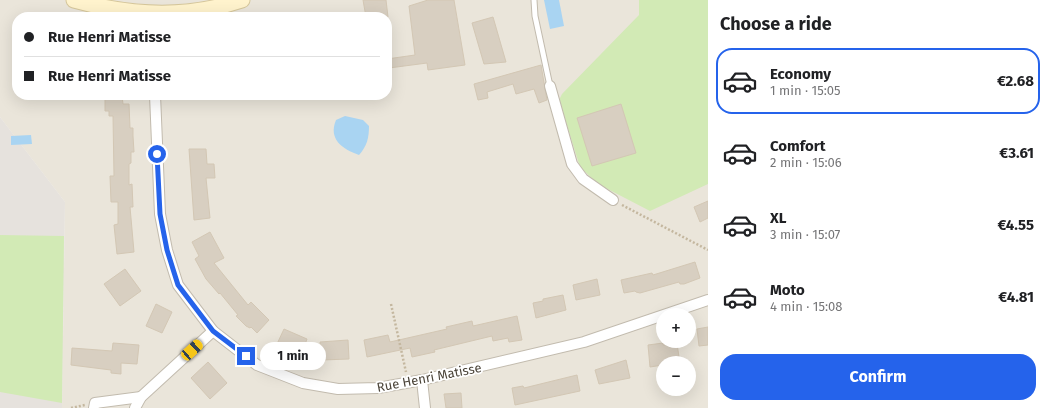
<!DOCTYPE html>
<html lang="en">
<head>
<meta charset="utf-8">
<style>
	:root { --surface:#fff; --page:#f6f6f6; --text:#202124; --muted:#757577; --line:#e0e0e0; --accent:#2563eb }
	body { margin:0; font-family:"Fira Sans",sans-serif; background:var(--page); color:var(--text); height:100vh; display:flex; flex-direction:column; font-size:15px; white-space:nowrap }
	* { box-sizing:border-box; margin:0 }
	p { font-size:13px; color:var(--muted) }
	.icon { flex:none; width:22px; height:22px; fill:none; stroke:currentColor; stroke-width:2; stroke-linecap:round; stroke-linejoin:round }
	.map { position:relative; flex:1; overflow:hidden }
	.details { display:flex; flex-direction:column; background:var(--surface); width:340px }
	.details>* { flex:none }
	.hud { position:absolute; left:12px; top:12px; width:380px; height:88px; border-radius:16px; box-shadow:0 4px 16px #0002; display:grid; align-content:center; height:88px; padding:0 12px; background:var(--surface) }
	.controls { position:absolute; left:656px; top:308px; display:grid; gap:8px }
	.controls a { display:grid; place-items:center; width:40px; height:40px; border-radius:50%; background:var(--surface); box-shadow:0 4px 16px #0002; font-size:20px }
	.end { position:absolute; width:18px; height:18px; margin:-9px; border:5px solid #2563eb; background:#fff; box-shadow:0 0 0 2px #fff }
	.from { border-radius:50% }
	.bubble { position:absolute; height:28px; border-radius:14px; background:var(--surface); box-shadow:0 4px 16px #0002; font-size:13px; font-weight:700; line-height:28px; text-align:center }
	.car { position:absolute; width:12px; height:24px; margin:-12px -6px; border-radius:5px; box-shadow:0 0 3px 1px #0007; background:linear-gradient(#f5c518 24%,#345 0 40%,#f5c518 0 76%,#345 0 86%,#f5c518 0) }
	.hud b { display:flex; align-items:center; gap:14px; height:38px; font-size:15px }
	.hud b+b { border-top:1px solid var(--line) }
	.hud i { width:10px; height:10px; background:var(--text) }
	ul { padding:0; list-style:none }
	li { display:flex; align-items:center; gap:12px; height:66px; margin:0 8px 6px; padding:0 4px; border:2px solid transparent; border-radius:16px }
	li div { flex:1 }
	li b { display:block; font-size:15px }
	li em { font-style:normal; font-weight:700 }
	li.on { border-color:var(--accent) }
	li>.icon { width:36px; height:36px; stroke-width:1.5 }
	h2 { padding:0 12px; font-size:18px; line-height:48px }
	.action { display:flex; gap:8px; margin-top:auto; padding:8px 12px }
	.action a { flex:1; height:46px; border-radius:16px; background:var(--accent); color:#fff; font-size:16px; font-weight:700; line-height:46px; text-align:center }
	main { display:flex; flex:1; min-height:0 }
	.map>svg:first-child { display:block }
	.residential { fill:#eae5da; fill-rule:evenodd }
	.industrial { fill:#e6e2dd }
	.green { fill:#d2eab5 }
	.water { fill:#a9d4f2 }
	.building { fill:#d8cfc1; stroke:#d3c7b4 }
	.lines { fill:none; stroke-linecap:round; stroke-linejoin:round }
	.lane-casing { stroke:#c2bbae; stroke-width:7 }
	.street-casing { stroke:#c2bbae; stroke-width:12 }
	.secondary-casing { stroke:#d6c79b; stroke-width:17 }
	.path { stroke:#c4b79f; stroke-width:2.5; stroke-dasharray:2 2; stroke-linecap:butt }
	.lane { stroke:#fff; stroke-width:5 }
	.street { stroke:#fff; stroke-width:10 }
	.secondary { stroke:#fff3cd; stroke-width:15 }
	.route { stroke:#2563eb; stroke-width:5 }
	.labels { text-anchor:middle; stroke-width:3.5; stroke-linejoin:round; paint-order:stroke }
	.street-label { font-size:13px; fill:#4b4439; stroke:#fff }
</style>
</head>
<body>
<main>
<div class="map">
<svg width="708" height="408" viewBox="0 0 708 408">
	<rect width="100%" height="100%" fill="#f6f3ec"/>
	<!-- residential -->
	<path class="residential" d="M0,0H708V408H62L65,202L0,117ZM17,17H387V95H17ZM663,315H689V341H663ZM663,363H689V389H663Z"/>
	<!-- industrial -->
	<path class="industrial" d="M0,117L65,202L62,408H0Z"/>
	<!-- green -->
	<g class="green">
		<path d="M639,0H708V184L650,211L598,184L580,167L559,100L562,94L639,15Z"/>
		<path d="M0,235L64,236L62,403L0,392Z"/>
	</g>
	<!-- water -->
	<g class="water">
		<path d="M544,0H559L564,26L550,29Z"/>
		<path d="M345,116L363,120L369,126C369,138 367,146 359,155C342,149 328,139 336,120Z"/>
		<path d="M31,135L32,144L11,145V136Z"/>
	</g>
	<!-- building -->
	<g class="building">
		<path d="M363,0H386L388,17H366Z"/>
		<path d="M428,0H454L465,65L428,70L427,63L389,68L387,59L415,55L409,6Z"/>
		<path d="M493,17L506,62L484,64L472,23Z"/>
		<path d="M541,65L547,100L539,103L534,89L516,94L513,84L487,92L488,98L478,100L474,84Z"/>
		<path d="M105,95H120L122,96L123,104H129L130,128H133V136L134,152H131V163L129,164V185L132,184L133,207H130L134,252L117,254L114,225L118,224V202H111L110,176H114L113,116H109V111H105Z"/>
		<path d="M621,104L636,153L592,166L577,118Z"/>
		<path d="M189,149H206L207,164H214L215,178H206L210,218L194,220Z"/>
		<path d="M708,201V218L700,222L694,207Z"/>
		<path d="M210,232L224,258L214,263L248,305L251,302L269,320L257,333L251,327L250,328L246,326L236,316L238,315L220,293L219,294L206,279L195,259L199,256L192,242Z"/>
		<path d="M695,262L700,278L684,284H680L679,282L640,293L636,292L635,291L624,293L621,280L652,273L653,275Z"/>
		<path d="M125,269L141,291L120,306L104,284Z"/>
		<path d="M597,279L600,295L576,300L573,285Z"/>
		<path d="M563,295L566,310L536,318L533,303L543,301V299Z"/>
		<path d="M156,304L172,312L162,333L146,326Z"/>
		<path d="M517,316L522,340L509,342L508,338L493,341L492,336L434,350L435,352L412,357L410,348L367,357L364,340L388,335L390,342L447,329L446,327L472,321L473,326Z"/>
		<path d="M708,327V345L699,346L697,329Z"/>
		<path d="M284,329L307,339L301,356L277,344Z"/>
		<path d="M348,340L349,359L322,360L320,342Z"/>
		<path d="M113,343L139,345L137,364L121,363V374L111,373V370L71,365L72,348L112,351Z"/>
		<path d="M663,343V345L677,344L680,363H663V365L650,367L648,345Z"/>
		<path d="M626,360L630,378L599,384L595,370Z"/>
		<path d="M208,362L227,383L210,399L191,378Z"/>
		<path d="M577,375L580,391L515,405L512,388L523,386L524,388Z"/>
		<path d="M461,393L462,408H446L444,394Z"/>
	</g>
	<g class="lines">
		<defs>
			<path id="lane" d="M534,0L535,16L550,86"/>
			<g id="street">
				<path d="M550,86L572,164L583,179L613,200"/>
				<path d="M155,95L160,214L167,250L178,285L213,331L257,365L303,383L338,389L378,388L422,380L584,342L708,300"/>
				<path d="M422,380L425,408"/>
				<path d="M94,408L95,403L141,397"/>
				<path d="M135,408L141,397L213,331"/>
			</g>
			<path id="secondary" d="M74,0C130,16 187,19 242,0"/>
		</defs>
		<!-- lane casing -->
		<use href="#lane" class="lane-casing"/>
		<!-- street casing -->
		<use href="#street" class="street-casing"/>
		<!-- secondary casing -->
		<use href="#secondary" class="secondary-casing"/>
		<!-- path -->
		<g class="path">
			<path d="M622,205L708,250"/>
			<path d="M391,304L406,372"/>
			<path d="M71,408L85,405"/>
		</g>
		<!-- lane -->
		<use href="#lane" class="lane"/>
		<!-- street -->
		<use href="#street" class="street"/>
		<!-- secondary -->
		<use href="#secondary" class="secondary"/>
	</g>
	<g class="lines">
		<!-- route -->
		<path class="route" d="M157,154L160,214L167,250L178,285L213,331L246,356"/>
	</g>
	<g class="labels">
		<!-- street labels -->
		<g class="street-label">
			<text transform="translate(429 377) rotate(-11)" y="5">Rue Henri Matisse</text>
		</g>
	</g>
</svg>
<div class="controls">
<a>+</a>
<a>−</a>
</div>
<i class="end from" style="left:157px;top:154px"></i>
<i class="end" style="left:246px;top:356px"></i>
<div class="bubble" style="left:260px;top:342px;width:66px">1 min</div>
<i class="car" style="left:192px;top:350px;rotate:48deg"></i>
<div class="hud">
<b><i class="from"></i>Rue Henri Matisse</b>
<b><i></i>Rue Henri Matisse</b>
</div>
</div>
<section class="details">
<h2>Choose a ride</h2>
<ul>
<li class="on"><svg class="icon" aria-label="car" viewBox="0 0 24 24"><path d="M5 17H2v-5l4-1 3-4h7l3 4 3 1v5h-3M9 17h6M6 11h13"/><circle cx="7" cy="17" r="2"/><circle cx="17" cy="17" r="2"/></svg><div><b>Economy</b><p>1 min · 15:05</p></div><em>€2.68</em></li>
<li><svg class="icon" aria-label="car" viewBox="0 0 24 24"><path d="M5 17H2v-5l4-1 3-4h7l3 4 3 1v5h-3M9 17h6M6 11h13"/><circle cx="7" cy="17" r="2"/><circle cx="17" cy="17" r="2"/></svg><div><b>Comfort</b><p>2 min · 15:06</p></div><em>€3.61</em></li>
<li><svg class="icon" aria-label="car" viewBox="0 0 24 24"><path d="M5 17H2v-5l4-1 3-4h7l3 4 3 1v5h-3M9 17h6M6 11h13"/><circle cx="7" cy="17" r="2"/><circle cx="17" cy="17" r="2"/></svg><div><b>XL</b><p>3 min · 15:07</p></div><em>€4.55</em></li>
<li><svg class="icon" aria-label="car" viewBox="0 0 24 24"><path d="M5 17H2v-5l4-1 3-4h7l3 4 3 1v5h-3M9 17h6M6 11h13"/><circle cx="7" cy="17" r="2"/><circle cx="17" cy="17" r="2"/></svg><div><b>Moto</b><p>4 min · 15:08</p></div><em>€4.81</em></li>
</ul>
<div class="action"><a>Confirm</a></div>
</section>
</main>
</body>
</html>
